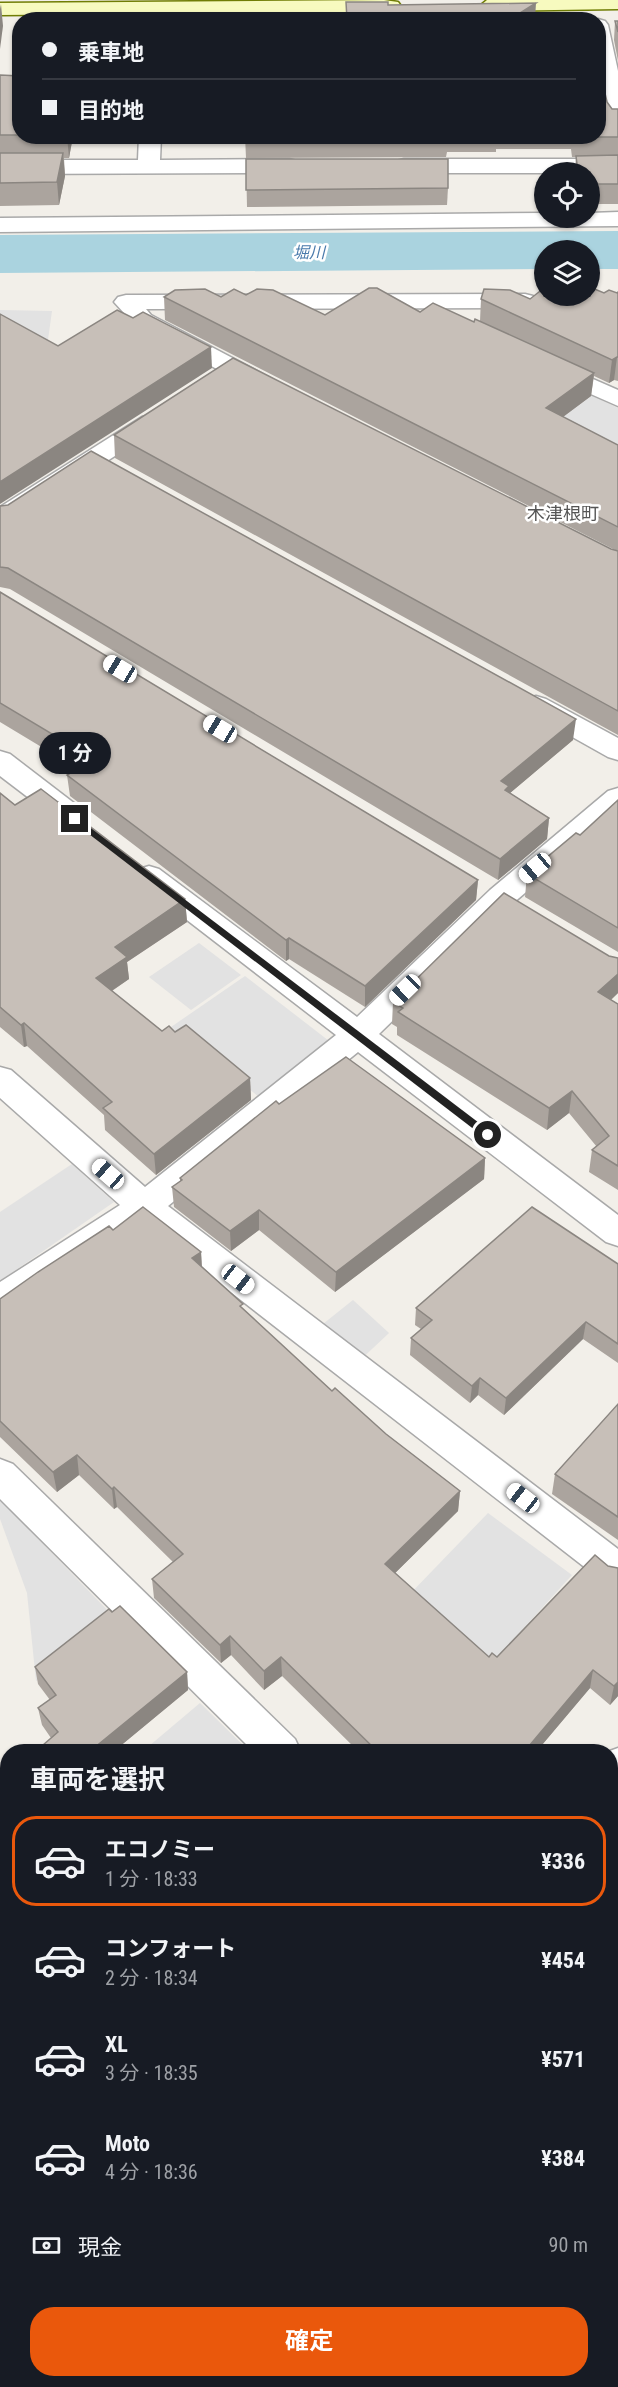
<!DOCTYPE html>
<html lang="ja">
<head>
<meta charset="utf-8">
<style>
	:root { --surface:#171b24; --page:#20242c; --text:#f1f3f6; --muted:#9ea1a6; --line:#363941; --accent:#ea580c }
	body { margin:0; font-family:"Roboto Condensed","Noto Sans JP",sans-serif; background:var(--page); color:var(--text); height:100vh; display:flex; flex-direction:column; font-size:22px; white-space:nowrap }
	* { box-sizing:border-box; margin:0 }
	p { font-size:20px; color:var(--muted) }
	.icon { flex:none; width:33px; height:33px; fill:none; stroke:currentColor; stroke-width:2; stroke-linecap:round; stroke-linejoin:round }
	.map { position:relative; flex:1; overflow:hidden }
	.side { position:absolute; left:0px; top:1744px; width:618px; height:644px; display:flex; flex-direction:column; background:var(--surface); border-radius:24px 24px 0 0; box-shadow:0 2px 4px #0004 }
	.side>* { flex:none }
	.banner { position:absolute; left:12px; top:12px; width:594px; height:132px; border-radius:24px; box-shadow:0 2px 4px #0004; display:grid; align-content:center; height:132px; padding:0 30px; background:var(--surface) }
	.controls { position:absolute; left:534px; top:162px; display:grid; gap:12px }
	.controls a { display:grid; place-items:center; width:66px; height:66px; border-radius:50%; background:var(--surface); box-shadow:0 2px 4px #0004; font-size:30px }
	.end { position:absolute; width:27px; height:27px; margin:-14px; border:8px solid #222; background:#fff; box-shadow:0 0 0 3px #fff }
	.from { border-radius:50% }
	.bubble { position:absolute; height:42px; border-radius:21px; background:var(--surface); box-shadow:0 2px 4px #0004; font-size:20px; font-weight:700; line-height:42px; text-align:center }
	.car { position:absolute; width:18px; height:36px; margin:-18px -9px; border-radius:8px; box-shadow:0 0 4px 2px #0007; background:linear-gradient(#fff 24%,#345 0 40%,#fff 0 76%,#345 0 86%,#fff 0) }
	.banner b { display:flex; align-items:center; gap:21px; height:57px; font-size:22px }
	.banner b+b { border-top:2px solid var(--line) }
	.banner i { width:15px; height:15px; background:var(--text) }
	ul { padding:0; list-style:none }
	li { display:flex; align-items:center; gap:18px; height:90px; margin:0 12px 9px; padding:0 18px; border:3px solid transparent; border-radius:24px }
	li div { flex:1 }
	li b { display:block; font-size:22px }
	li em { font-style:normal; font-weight:700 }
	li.on { border-color:var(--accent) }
	li>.icon { width:54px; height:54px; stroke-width:1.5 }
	h2 { padding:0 30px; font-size:27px; line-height:72px }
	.pay { display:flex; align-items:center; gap:15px; height:66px; padding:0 30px; font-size:22px }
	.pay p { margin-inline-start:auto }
	.primary-button { display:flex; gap:12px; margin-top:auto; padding:12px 30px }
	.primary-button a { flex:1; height:69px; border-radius:24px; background:var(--accent); color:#fff; font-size:24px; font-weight:700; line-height:69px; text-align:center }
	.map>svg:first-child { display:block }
	.parking { fill:#e2e2e2 }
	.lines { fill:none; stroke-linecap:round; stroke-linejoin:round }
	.river { fill:#aad3df; fill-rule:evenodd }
	.street-casing { stroke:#a9a9a9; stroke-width:3 }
	.secondary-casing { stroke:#707d05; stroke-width:3 }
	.primary-casing { stroke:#a06b00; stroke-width:3 }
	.street { fill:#fff; fill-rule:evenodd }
	.secondary { fill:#f7fabf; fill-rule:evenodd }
	.primary { fill:#fcd6a4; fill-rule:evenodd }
	.wall { fill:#aba49e }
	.shaded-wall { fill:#8b8681 }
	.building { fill:#c7bfb8; stroke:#8b8681; stroke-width:1.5 }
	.route { fill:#222 }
	.labels { text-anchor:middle; stroke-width:5; stroke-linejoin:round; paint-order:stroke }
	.far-water-label { font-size:16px; font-style:italic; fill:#4a7aab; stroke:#fff }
	.far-quarter-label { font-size:18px; fill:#555; stroke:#fff }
</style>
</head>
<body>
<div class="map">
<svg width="618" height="2387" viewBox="0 0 618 2387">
	<rect width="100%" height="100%" fill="#f2efe9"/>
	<!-- parking -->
	<g class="parking">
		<path d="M0,310L52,311L47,347L0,399Z"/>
		<path d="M471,337L618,408V460L541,422Z"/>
		<path d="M199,943L241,975L191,1010L149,977Z"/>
		<path d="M245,976L333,1044L259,1097L171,1027Z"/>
		<path d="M72,1164L114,1202L0,1281V1212Z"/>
		<path d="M353,1300L389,1333L356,1364L318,1328Z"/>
		<path d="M0,1500L117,1620L36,1681L27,1593L0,1519Z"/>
		<path d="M488,1513L572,1575L493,1662L408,1596Z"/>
		<path d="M200,1703L250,1752H142Z"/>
	</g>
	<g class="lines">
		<!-- river -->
		<path class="river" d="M618,231V269H590V250H544V269L0,273V235Z"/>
		<defs>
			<g id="street">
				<path d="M158,3L165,5L168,9L167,20H147L151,5Z"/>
				<path d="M598,19L605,21L608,25L618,71V127L610,126L607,121L598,78V20H596Z"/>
				<path d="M139,136H161L160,160L289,159L297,161L300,166L297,171L289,173L0,174V160H138Z"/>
				<path d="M404,159H618V173H404L396,171L393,166L396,161Z"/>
				<path d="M618,212V226L0,232V218L544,213V218H590V213Z"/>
				<path d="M525,294L533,296L537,301L533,306L525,308L146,309L151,315L272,379L275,384L272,389L263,391L254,389L135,325L114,302L118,297L126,295Z"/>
				<path d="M552,361L618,390V406L543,373L540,368L543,363Z"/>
				<path d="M151,415L160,417L163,422L160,427L9,524L0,526V507L142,417Z"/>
				<path d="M536,696L546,699L618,738V760L608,757L526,711L522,705L526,699Z"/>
				<path d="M0,751L10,754L83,810L87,817L83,824L73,827L63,824L0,776Z"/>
				<path d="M618,788V814L512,904L379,1034L618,1215V1246L606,1242L358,1052L168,1206L618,1549V1587L605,1583L143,1224L12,1310L0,1314V1282L120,1205L0,1098V1067L11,1070L145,1187L336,1035L139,883L134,876L139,869L149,866L159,869L357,1017L490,890L608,791Z"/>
				<path d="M0,1459L13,1464L295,1739L301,1752H254L0,1499Z"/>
				<path d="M618,1748V1790L610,1793V1752H607Z"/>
				<path d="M610,2042L618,2045V2091L610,2088Z"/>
			</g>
			<g id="secondary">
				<path d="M384,0L398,2L401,6L398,10L391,12L0,15V3Z"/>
				<path d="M618,0V9L491,11L484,9L481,5L487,0Z"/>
			</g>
			<g id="primary">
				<path d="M0,2205L8,2208V2257L0,2254Z"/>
				<path d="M125,2380H174L177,2387H128Z"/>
			</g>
		</defs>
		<!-- street casing -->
		<use href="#street" class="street-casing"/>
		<!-- secondary casing -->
		<use href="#secondary" class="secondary-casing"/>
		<!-- primary casing -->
		<use href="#primary" class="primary-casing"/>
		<!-- street -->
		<use href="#street" class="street"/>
		<!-- secondary -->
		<use href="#secondary" class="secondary"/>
		<!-- primary -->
		<use href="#primary" class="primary"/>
	</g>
	<!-- wall -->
	<g class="wall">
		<path d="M615,21H618V61L614,40Z"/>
		<path d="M0,75L20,76V136H73L69,158H64L65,176L59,205L0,206Z"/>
		<path d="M607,102L612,109H618V204H590V172H575L576,157H572L571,149H496V152H447L446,157L246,158L245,136H598Z"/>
		<path d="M246,159L448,188L447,205L247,207Z"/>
		<path d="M618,292V381L614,380L609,383L594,376L591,396L563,417L618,445V735L115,458L114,435L615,550L165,320L164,297L246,295L325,315L420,312L474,322L480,321L481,299H530L574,302L604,293Z"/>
		<path d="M0,506L573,740L510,793L549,818L547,839L498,880L10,589L0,587Z"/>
		<path d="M0,592L478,880L476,900L365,1007L289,959L286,961L70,796L67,775L78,769L0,722Z"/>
		<path d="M0,793L15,805L185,899L187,922L127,962L129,979L112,991L162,1031L175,1032L250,1078L251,1100L156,1175L105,1130L104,1115L27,1046L24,1047L0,1027Z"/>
		<path d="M618,800V952L525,897L527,874L580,835Z"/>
		<path d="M609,956L618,958V993L611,1000L618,1004V1190L589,1172L592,1150L597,1147L569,1113L547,1130L397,1035V1027L392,1024L393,1002Z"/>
		<path d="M279,1104L485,1158L484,1179L335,1292L259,1230L231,1251L174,1207L172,1187L180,1181V1178Z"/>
		<path d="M113,1230L201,1252L202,1267L243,1309L332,1391L386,1434L460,1491L458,1511L395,1573L489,1657H497L595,1555L618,1696L610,1705L590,1688L536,1752H359L282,1676L264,1690L231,1655L221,1663L154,1598L152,1579L173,1562L117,1507L114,1509L79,1475L57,1492L0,1437V1299Z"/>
		<path d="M618,1264V1363L583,1339L504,1415L478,1395L470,1403L410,1355L411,1338L421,1329L415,1325L416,1308Z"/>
		<path d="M618,1404V1540L552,1494L555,1474Z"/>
		<path d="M35,1667L187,1672L188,1690L113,1752H35L51,1738L42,1725L38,1708L50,1700L38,1684Z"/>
		<path d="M618,1831V1977L610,1971V1839Z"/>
	</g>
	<!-- shaded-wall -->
	<g class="shaded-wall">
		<path d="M536,3L535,20H509Z"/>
		<path d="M1,4L3,26L0,49V9Z"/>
		<path d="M67,136H73L69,158Z"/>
		<path d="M63,153L65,176L59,205L57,182Z"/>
		<path d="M211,347L212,368L0,504V482Z"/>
		<path d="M617,357L614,380L609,383L612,360Z"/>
		<path d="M594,373L591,396L544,431L546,408Z"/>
		<path d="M576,719L573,740L504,798L501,781Z"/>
		<path d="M549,818L547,839L498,880L500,859Z"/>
		<path d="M478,880L476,900L365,1007V986Z"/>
		<path d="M185,899L187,922L127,962L129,979L98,1000L96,978L115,947Z"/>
		<path d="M289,938V959L286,961V940Z"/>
		<path d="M618,974V993L595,1014L598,992Z"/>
		<path d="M24,1023L27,1046L24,1047L21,1025Z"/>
		<path d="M250,1078L251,1100L156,1175L154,1154Z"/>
		<path d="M572,1091L569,1113L547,1130L549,1108Z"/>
		<path d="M485,1158L484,1179L335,1292L336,1272Z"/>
		<path d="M259,1210V1230L231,1251L230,1231Z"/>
		<path d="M201,1252L202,1273L192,1258Z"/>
		<path d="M586,1322L583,1339L504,1415L506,1398Z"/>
		<path d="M480,1378L478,1395L470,1403L472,1386Z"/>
		<path d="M77,1455L79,1475L57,1492L53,1472Z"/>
		<path d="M114,1487L117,1507L114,1509L112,1489Z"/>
		<path d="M460,1491L458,1511L384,1584L385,1564Z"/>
		<path d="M230,1636L231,1655L221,1663L220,1645Z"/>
		<path d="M281,1657L282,1676L264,1690V1671Z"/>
		<path d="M593,1670L590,1688L536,1752H524Z"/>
		<path d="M187,1672L188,1690L113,1752H89Z"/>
		<path d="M618,1682V1696L610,1705L614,1686Z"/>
	</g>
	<!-- building -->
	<g class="building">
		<path d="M346,2H388V5L536,3L509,20H347Z"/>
		<path d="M265,17V20H171V18Z"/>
		<path d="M615,21H618V32Z"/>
		<path d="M598,63L607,102L612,109H618V137H574L598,136Z"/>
		<path d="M0,75L20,76V135H0Z"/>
		<path d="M245,136H447V137L245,138Z"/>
		<path d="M0,153H63L57,182L0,183Z"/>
		<path d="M618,155V184H590V172H578L576,156Z"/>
		<path d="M246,159H448V188L246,190Z"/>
		<path d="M369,288H377L420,312L433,303L474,322L475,319L594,373L546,408L618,445V527L164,297L175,290L205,289L221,297L234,289L246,295L257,289L273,290L325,315Z"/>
		<path d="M544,288V296H561L574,302L582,296H590V290L592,288L604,293L609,290L617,293L618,292V357H617L612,360L481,299L484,289L510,290L530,299Z"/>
		<path d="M117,310L133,318L143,312L211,347L0,482V314L58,346Z"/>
		<path d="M233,358L611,549L618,551V711L114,435Z"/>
		<path d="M91,451L576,719L501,781L509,786L505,790L549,818L500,859L8,568L0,567V506L8,505Z"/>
		<path d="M0,592L478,880L365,986L289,938L286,940L67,775L94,759L0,703Z"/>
		<path d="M41,789L185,899L115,947L127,957L96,978L162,1031L169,1026L175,1032L186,1025L250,1078L154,1154L103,1108L112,1102L24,1023L21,1025L0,1007V793L15,805Z"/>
		<path d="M618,800V928L527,874L576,833L580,835Z"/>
		<path d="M504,893L609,956L618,958V974L598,992L618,1004V1166L592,1150L609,1136L572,1091L549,1108L398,1012L403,1008L393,1002Z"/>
		<path d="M346,1057L485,1158L336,1272L259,1210L230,1231L172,1187L182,1180L180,1178L276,1101L279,1104Z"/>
		<path d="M143,1207L201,1252L192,1258L243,1304L240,1306L332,1391L335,1388L386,1434L460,1491L385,1564L489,1657L492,1653L497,1657L595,1555L608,1566L618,1568V1682L614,1686L593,1670L524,1752H378L281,1657L264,1671L230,1636L220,1645L152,1579L183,1554L114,1487L112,1489L77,1455L53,1472L0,1421V1299L38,1272L109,1226L113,1230Z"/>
		<path d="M532,1207L618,1264V1344L586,1322L506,1398L480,1378L472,1386L411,1338L432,1320L416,1308Z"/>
		<path d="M618,1404V1517L555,1474Z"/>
		<path d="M120,1606L187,1672L89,1752H35L58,1732L38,1708L56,1695L35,1667L109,1609L112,1612Z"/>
		<path d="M618,1831V1949L610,1942V1839Z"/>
		<path d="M618,2298V2387H549L554,2380H610V2308Z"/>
		<path d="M543,2382L549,2387H539Z"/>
	</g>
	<!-- route -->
	<path class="route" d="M75,816L491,1132V1137H484L72,821V817Z"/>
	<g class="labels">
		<!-- far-water labels -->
		<g class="far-water-label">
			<text x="309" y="258">堀川</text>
		</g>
		<!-- far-quarter labels -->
		<g class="far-quarter-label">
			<text x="563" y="520">木津根町</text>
		</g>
	</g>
</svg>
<div class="controls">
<a><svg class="icon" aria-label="locate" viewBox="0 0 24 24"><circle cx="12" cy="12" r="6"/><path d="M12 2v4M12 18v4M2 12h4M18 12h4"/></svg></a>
<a><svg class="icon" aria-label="layers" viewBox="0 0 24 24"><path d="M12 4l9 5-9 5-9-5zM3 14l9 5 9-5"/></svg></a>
</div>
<i class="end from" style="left:488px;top:1135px"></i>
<i class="end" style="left:75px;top:819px"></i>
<div class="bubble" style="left:39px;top:732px;width:72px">1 分</div>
<i class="car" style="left:120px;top:669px;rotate:301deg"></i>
<i class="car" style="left:220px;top:729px;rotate:301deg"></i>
<i class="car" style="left:535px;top:868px;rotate:230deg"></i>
<i class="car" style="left:405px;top:990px;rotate:226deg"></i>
<i class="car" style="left:108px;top:1174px;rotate:311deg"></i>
<i class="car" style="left:238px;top:1279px;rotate:128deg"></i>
<i class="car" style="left:523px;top:1498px;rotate:308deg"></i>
<div class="banner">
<b><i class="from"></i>乗車地</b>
<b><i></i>目的地</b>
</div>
<section class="side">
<h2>車両を選択</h2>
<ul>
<li class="on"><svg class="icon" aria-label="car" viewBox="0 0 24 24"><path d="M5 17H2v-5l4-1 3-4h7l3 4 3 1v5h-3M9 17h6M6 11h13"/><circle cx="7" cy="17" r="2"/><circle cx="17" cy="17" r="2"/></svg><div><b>エコノミー</b><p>1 分 · 18:33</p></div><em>¥336</em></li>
<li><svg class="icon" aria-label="car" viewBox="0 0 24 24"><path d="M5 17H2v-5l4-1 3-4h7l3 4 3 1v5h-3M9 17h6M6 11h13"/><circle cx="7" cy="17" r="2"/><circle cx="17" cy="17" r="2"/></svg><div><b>コンフォート</b><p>2 分 · 18:34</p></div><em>¥454</em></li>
<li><svg class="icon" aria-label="car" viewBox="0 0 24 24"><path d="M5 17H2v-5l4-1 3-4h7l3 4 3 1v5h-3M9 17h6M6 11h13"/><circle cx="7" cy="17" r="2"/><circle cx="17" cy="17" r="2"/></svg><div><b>XL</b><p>3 分 · 18:35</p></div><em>¥571</em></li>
<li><svg class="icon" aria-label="car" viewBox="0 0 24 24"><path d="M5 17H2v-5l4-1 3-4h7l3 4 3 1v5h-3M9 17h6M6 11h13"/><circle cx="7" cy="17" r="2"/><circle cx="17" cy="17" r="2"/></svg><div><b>Moto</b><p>4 分 · 18:36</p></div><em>¥384</em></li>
</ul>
<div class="pay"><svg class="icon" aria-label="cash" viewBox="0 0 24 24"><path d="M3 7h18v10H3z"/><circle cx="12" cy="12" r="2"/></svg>現金<p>90 m</p></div>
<div class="primary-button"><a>確定</a></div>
</section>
</div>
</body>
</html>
